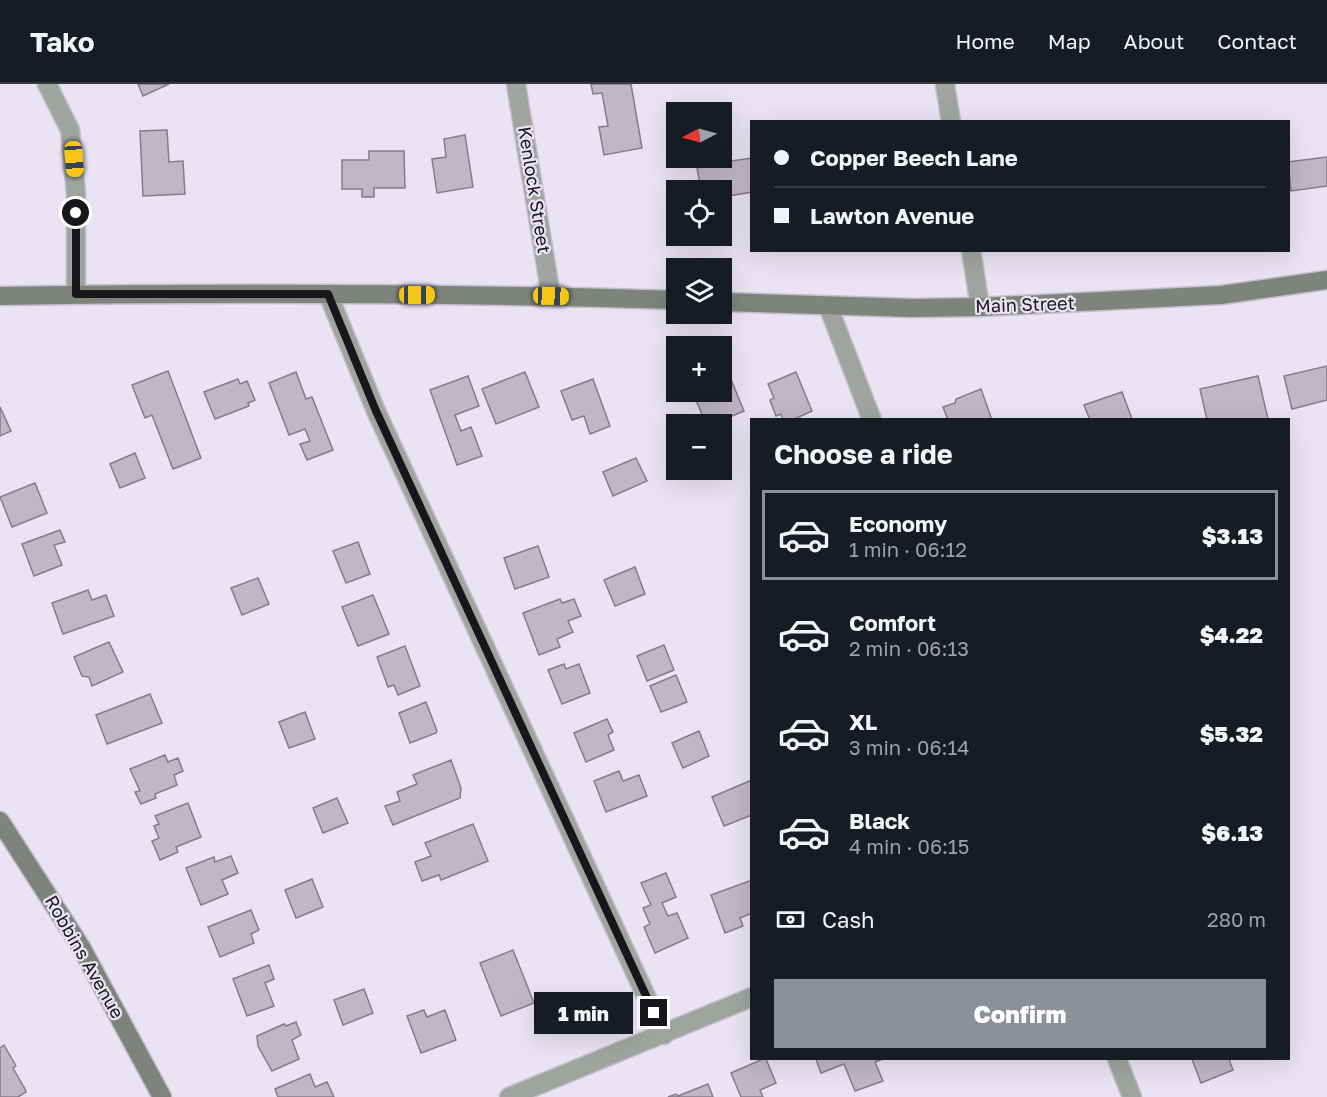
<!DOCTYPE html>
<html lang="en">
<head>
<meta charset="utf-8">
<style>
	:root { --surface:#171b24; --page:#242831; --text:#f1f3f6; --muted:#9ea1a6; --line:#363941; --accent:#8c9099 }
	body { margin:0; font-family:"Golos Text",sans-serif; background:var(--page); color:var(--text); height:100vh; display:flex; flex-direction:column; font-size:22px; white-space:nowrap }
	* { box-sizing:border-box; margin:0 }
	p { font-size:20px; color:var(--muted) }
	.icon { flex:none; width:33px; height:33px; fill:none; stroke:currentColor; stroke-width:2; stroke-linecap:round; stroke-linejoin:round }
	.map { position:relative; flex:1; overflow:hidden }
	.panel { position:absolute; left:750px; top:334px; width:540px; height:642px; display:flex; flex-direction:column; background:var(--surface); border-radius:0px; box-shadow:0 6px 24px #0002 }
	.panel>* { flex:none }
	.banner { position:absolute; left:750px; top:36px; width:540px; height:132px; border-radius:0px; box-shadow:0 6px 24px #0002; display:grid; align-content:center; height:132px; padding:0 24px; background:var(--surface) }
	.needle { width:39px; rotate:264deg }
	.controls { position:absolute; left:666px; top:18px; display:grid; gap:12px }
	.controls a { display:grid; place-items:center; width:66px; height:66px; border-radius:0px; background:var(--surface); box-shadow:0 6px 24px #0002; font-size:30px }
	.end { position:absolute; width:27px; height:27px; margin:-14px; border:8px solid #18161b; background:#fff; box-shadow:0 0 0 3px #fff }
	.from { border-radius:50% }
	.bubble { position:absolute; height:42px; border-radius:0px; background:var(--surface); box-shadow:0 6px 24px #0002; font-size:20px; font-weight:800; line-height:42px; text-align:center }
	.car { position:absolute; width:18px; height:36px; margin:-18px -9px; border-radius:8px; box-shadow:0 0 4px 2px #0007; background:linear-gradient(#f5c518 24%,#345 0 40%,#f5c518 0 76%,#345 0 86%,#f5c518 0) }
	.banner b { display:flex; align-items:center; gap:21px; height:57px; font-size:22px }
	.banner b+b { border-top:2px solid var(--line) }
	.banner i { width:15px; height:15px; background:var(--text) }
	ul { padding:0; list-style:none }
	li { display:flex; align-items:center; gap:18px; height:90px; margin:0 12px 9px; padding:0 12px; border:3px solid transparent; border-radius:0px }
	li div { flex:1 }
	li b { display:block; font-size:22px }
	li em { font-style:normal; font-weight:800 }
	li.selected { border-color:var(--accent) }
	li>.icon { width:54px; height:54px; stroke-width:1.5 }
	h2 { padding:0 24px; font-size:27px; line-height:72px }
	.pay { display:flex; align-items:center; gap:15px; height:66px; padding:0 24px; font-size:22px }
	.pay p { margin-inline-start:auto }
	.action { display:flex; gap:12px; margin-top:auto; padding:12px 24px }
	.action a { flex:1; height:69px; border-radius:0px; background:var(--accent); color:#fff; font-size:24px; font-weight:800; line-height:69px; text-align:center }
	header { display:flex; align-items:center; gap:36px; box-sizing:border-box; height:84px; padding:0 30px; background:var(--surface); border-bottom:2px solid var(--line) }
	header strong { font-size:28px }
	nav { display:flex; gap:33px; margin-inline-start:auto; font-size:21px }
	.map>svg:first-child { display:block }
	.building { fill:#bfb7c6; stroke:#847c8a; stroke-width:1.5 }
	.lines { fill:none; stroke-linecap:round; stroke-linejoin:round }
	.street-casing { stroke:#c3becc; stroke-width:21 }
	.secondary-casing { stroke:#c3becc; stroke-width:21 }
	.street { stroke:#a0a49e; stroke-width:18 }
	.secondary { stroke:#7e847b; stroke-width:18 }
	.route { stroke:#18161b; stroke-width:8 }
	.labels { text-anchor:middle; stroke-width:4.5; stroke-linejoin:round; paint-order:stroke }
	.street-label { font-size:18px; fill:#18161b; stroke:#e9e3f3 }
</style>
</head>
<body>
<header>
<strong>Tako</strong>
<nav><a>Home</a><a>Map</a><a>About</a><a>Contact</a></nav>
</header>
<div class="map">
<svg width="1327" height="1013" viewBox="0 0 1327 1013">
	<rect width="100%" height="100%" fill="#e9e3f3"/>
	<!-- building -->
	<g class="building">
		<path d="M138,0H169L143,12Z"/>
		<path d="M591,0H631L642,64L604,71L599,43L608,42L602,9L593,10Z"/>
		<path d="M167,46L169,78L183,77L185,110L143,112L140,47Z"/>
		<path d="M465,51L473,103L437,109L432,75L446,73L444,55Z"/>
		<path d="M728,61L731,77L752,74V108L722,113V106H701L697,84L716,80L714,74H722V62Z"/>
		<path d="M369,67H404L405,104H374V113H362V105H342V76H369Z"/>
		<path d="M1327,73V102L1291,107L1288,78Z"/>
		<path d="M1327,282V316L1292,325L1284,292Z"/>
		<path d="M168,287L201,374L173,385L152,331L145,334L132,301Z"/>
		<path d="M296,288L306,315L312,313L333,366L307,376L300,360L310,357L305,345L289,351L269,299Z"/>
		<path d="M525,288L539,323L496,340L482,305Z"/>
		<path d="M796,288L812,327L792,336H783L781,330L776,332L770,316L774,314L768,300Z"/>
		<path d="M468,292L479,322L455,331L461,347L471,343L482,372L457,381L430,306Z"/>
		<path d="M1258,292L1268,335L1207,336L1200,305Z"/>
		<path d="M238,295L240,300L247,297L255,316L248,319L249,322L215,335L204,308Z"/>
		<path d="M593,295L610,342L590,350L584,332L572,336L561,307Z"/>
		<path d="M732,298L744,327L713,340H706L693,309L722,308V302Z"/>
		<path d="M981,305L992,336H948L943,323L955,319L956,315Z"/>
		<path d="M1122,308L1132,335L1090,336L1084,321Z"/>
		<path d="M0,323L11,347L0,352Z"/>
		<path d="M135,369L145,394L120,404L110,380Z"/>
		<path d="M636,374L647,397L613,412L603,388Z"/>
		<path d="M35,399L47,429L12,443L0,413Z"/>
		<path d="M60,446L65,458L54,461L62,481L34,492L22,460Z"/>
		<path d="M358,458L370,490L346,499L333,467Z"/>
		<path d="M538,462L549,493L515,505L504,474Z"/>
		<path d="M635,483L645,510L615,522L604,496Z"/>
		<path d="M258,494L269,520L242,531L231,504Z"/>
		<path d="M88,506L92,516L106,511L114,532L63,550L52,519Z"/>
		<path d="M373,511L389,550L358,562L342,523Z"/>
		<path d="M560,515L562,519L574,515L581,532L568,537L573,548L557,555L560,563L539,571L523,529Z"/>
		<path d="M109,558L123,588L92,602L89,593L82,592L74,573Z"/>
		<path d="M664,561L674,586L647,597L637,572Z"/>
		<path d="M405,562L420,602L398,611L394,601L388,603L377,573Z"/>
		<path d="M564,580L566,585L579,580L590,609L562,620L548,586Z"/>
		<path d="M676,591L687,618L661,628L650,602Z"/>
		<path d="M150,610L162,639L107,660L96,631Z"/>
		<path d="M426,618L437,647L436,649L410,659L399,629Z"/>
		<path d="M305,628L315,655L289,664L279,638Z"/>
		<path d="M607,635L613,648L608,651L614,666L586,678L574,649Z"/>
		<path d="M699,647L709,672L683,684L672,659Z"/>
		<path d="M165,671L168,678L178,674L183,687L174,691L177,701L155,710L156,714L141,720L135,708L140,707L130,685Z"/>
		<path d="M451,676L461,704L460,714L393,741L385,722L400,717L397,708L417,700L413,691Z"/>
		<path d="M619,687L623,697L639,691L647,712L606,728L594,697Z"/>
		<path d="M752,696V731L724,742L712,713Z"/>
		<path d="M337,714L348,739L323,749L313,724Z"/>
		<path d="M188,719L201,753L176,763L178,768L160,776L152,757L159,754L154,742L159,740L155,732Z"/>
		<path d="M473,740L488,777L441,796L439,791L422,797L415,778L431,772L425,759Z"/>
		<path d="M231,772L238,789L222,796L228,810L201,821L186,784L214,773L215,778Z"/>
		<path d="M666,789L676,813L662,819L668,832L677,829L688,854L655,869L644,843L650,840L643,824L651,821L641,799Z"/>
		<path d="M312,795L323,823L296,834L285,806Z"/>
		<path d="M752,796V829L740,834L743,842L725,849L711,811Z"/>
		<path d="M251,826L259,846L251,850L254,859L220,873L208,843Z"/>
		<path d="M513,866L534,919L501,932L480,879Z"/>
		<path d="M269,881L274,895L265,899L274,922L247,932L233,895Z"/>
		<path d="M364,905L373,929L343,941L334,916Z"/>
		<path d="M424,926L427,933L445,926L456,956L421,969L407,932Z"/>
		<path d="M296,938L301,951L292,956L299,975L272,987L258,962L257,952L284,940L286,942Z"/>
		<path d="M4,961L16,982L13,984L25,1005L26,1008L18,1013H0V964Z"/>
		<path d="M763,975H766L776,999L760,1006L763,1013H741L731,989Z"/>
		<path d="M816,975H883L875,978L883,997L855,1007L844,980L821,989Z"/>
		<path d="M1192,975H1229L1233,986L1201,999Z"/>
		<path d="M310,990L315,1003L327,998L334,1013H278L275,1005Z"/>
		<path d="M708,1000L713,1013H668L676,1010L678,1012Z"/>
	</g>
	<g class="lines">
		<defs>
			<g id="street">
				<path d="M47,0L70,46L76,109V210"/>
				<path d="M516,0L551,212"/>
				<path d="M945,0L951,38"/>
				<path d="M971,166L980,223"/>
				<path d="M328,210L376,327L664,951"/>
				<path d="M828,222L872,336"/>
				<path d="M1117,975L1132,1013"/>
				<path d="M509,1013L752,913"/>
			</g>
			<g id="secondary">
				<path d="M0,212C225,208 451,209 676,216"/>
				<path d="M722,218L912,224L980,223L1221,211L1327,196"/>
				<path d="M0,737L81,863L162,1013"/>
			</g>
		</defs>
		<!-- street casing -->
		<use href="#street" class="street-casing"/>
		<!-- secondary casing -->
		<use href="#secondary" class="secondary-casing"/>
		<!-- street -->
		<use href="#street" class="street"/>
		<!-- secondary -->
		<use href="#secondary" class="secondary"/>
	</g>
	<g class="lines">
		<!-- route -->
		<path class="route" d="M76,129V210H328L376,327L654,929"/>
	</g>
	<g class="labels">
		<!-- street labels -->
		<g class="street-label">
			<text transform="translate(534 106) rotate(81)" y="6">Kenlock Street</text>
			<text transform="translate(1025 221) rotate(-2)" y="6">Main Street</text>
			<text transform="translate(84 873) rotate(60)" y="6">Robbins Avenue</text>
		</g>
	</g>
</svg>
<div class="controls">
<a><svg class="needle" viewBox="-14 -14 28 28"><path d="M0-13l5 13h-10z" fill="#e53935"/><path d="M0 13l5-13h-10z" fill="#9ea1a6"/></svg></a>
<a><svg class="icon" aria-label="locate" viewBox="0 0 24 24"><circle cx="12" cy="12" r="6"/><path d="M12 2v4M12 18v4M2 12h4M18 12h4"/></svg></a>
<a><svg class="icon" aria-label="layers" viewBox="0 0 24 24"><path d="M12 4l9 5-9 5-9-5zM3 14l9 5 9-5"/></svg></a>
<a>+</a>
<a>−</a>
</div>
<i class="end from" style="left:76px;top:129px"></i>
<i class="end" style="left:654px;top:929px"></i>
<div class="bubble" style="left:534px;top:908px;width:99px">1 min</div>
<i class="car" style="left:74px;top:75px;rotate:176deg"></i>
<i class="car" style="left:417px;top:211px;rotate:90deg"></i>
<i class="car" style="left:551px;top:212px;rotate:92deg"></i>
<div class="banner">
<b><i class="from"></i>Copper Beech Lane</b>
<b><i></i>Lawton Avenue</b>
</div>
<section class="panel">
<h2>Choose a ride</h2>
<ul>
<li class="selected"><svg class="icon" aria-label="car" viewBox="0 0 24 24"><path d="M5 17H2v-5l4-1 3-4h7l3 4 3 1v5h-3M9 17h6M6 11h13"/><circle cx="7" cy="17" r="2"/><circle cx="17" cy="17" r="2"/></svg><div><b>Economy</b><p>1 min · 06:12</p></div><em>$3.13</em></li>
<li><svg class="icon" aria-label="car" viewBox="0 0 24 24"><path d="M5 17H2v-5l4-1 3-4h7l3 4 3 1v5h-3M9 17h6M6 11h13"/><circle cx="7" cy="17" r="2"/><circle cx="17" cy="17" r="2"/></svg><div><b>Comfort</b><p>2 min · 06:13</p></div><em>$4.22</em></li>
<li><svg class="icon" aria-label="car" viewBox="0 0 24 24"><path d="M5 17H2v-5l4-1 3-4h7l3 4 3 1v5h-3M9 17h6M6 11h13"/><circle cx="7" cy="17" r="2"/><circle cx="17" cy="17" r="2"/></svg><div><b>XL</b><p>3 min · 06:14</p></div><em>$5.32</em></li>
<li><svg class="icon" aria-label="car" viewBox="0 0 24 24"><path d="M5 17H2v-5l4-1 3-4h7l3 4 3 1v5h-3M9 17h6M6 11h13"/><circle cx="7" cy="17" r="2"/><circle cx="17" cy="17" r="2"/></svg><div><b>Black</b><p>4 min · 06:15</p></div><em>$6.13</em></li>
</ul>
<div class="pay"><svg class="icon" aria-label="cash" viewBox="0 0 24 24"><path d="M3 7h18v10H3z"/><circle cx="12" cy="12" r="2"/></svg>Cash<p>280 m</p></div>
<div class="action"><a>Confirm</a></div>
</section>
</div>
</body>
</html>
